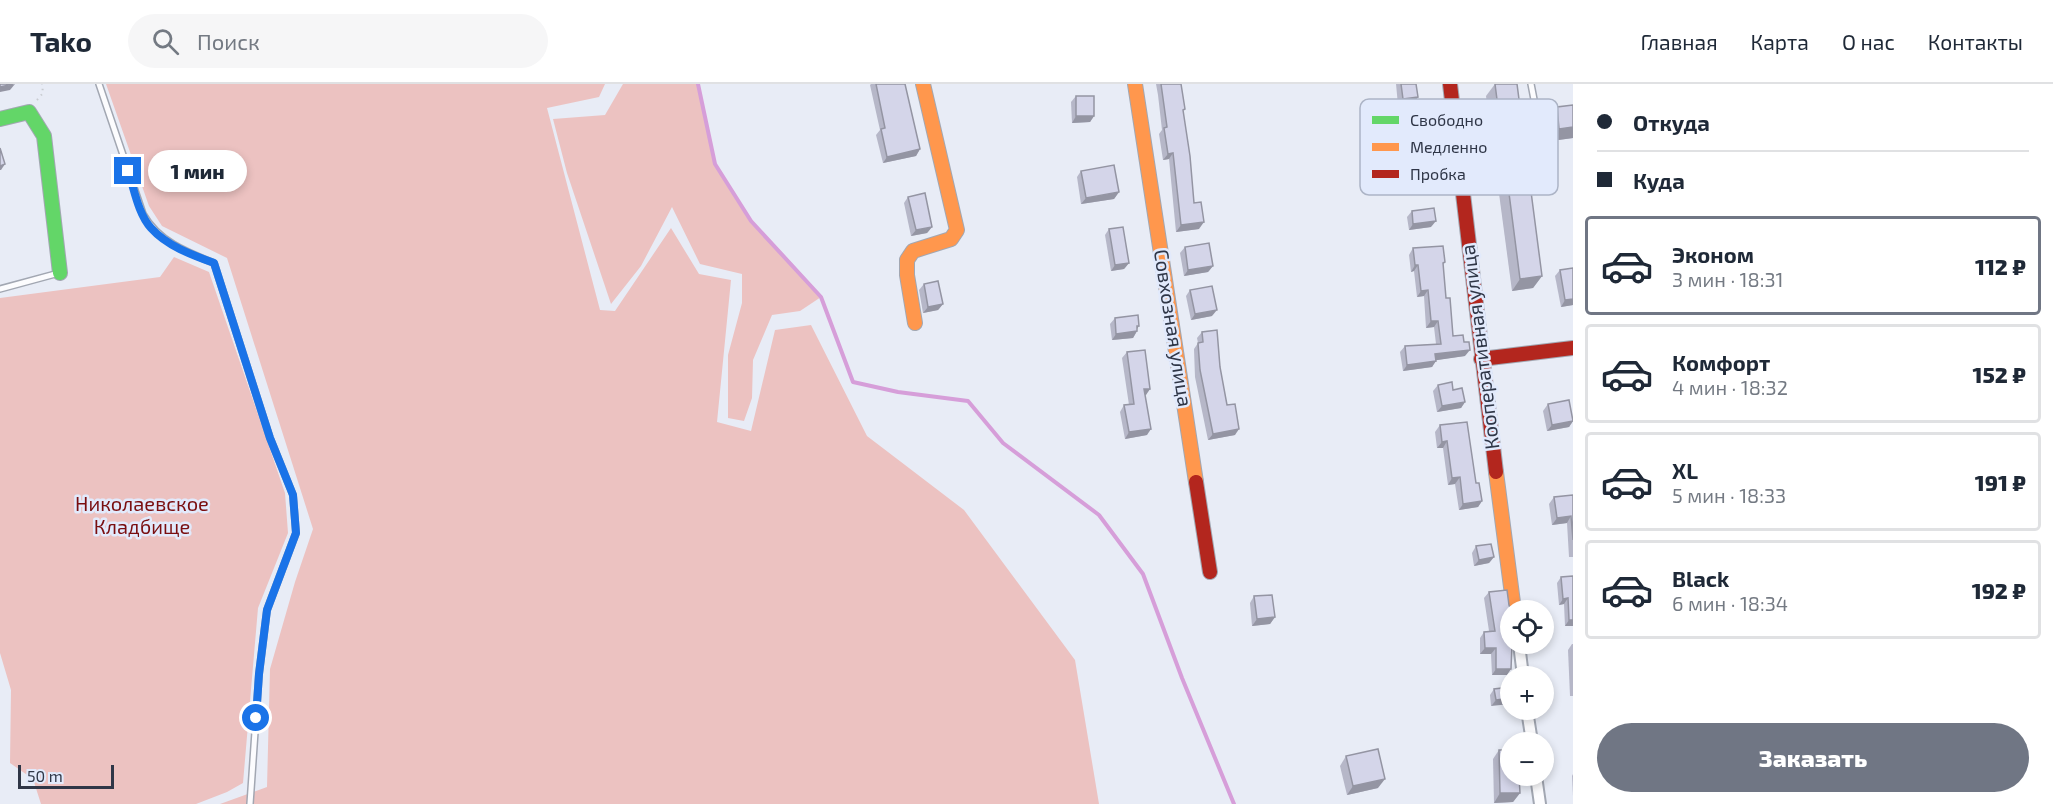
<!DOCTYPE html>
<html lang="ru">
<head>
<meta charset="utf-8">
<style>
	:root { --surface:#fff; --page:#f6f6f7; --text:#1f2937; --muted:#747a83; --line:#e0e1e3; --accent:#707684 }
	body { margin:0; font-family:"Exo 2",sans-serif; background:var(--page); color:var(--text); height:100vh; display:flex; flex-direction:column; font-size:22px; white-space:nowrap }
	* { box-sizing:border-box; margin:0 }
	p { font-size:20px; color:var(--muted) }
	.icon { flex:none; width:33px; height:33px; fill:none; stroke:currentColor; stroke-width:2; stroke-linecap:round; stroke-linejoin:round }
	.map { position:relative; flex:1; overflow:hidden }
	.details { display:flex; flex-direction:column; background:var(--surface); width:480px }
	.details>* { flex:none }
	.banner { display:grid; align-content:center; height:132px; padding:0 24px; background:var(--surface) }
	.controls { position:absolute; left:1500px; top:516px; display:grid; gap:12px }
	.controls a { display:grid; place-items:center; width:54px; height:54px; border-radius:50%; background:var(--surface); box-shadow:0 3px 9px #0003; font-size:30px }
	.scale { position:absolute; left:18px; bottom:15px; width:96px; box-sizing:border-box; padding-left:6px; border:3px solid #2f3647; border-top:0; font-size:16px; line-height:21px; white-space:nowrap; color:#2f3647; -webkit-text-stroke:4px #e2eafc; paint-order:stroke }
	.end { position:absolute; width:27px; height:27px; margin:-14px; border:8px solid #1a73e8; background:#fff; box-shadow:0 0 0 3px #fff }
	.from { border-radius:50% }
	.bubble { position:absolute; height:42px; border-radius:21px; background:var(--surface); box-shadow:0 3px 9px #0003; font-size:20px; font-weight:800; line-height:42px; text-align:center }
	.banner b { display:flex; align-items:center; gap:21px; height:57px; font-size:22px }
	.banner b+b { border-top:2px solid var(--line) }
	.banner i { width:15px; height:15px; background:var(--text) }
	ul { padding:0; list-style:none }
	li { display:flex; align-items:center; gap:18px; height:99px; margin:0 12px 9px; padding:0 12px; border:3px solid var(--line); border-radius:6px }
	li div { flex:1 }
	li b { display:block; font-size:22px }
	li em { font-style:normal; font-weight:800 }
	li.selected { border-color:var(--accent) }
	li>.icon { width:54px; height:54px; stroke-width:1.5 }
	.primary-button { display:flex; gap:12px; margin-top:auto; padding:12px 24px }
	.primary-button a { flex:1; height:69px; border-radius:36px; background:var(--accent); color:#fff; font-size:24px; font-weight:800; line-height:69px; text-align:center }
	header { display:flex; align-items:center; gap:36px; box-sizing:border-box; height:84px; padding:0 30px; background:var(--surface); border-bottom:2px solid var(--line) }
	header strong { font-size:28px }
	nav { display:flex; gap:33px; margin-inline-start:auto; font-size:21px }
	.search { width:420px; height:54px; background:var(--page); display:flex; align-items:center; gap:15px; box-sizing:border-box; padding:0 21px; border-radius:33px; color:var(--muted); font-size:22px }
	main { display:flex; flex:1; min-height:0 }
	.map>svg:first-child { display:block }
	.green { fill:#ecc2c1 }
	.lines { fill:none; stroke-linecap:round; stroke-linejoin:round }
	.stream { stroke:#d69ed9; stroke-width:4 }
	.lane-casing { stroke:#a2a7b2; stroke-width:8 }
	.street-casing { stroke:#a2a7b2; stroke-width:14 }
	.fast-casing { stroke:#a2a7b2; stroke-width:16 }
	.slow-casing { stroke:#a2a7b2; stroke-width:16 }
	.jam-casing { stroke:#a2a7b2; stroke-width:16 }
	.path { stroke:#c8cbd0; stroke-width:2; stroke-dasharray:1.5 4.5; stroke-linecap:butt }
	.lane { stroke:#fcfcfe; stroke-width:5 }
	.street { stroke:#fcfcfe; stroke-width:10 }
	.fast { stroke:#63d668; stroke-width:14 }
	.slow { stroke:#ff974d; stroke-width:14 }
	.jam { stroke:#b3261e; stroke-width:14 }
	.wall { fill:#b6b7c8 }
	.shaded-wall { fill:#9495a3 }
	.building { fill:#d4d5e9; stroke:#9495a3; stroke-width:1.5 }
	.route { stroke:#1a73e8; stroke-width:8 }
	.labels { text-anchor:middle; stroke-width:5; stroke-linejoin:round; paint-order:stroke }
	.street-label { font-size:20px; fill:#2f3647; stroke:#e2eafc }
	.park-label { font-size:20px; fill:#7a0e10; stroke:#e2eafc }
	.key { fill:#e2eafc; stroke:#acb4c6; stroke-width:1.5 }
	.key-label { font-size:16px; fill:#2f3647 }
</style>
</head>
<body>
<header>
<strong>Tako</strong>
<div class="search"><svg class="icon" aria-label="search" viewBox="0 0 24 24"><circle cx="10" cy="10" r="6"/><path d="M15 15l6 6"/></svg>Поиск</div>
<nav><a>Главная</a><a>Карта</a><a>О нас</a><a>Контакты</a></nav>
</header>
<main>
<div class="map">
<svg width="1573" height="720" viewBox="0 0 1573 720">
	<rect width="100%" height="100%" fill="#e8ecf6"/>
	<!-- green -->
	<g class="green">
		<path d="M106,0H605L599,13L547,24L600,226L615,227L671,144L699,190L731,196L717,338L751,347L775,246L811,241L867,352L964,426L1075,576L1099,720H220L267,703L270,585L295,498L313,445L227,174L162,142L149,122Z"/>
		<path d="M623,0H698L715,80L751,137L821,213L800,227L772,231L753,276L752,314L744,337L728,334V271L742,219V190L700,180L672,123L641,182L611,220L567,89L553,35L605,31Z"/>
		<path d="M174,173L209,188L285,409L288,449L258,524L243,699L227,708L196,720H41L33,695L10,679L11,606L0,569V214L160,193Z"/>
	</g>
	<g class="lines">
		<!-- stream -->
		<path class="stream" d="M698,0L715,80L751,137L821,213L853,298L898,308L968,317L1003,359L1099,431L1143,490L1182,594L1234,720"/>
		<defs>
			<g id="lane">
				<path d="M99,0L143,130C158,157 186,168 214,179L270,354L293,411L296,449L267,526L259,590L250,720"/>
				<path d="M1531,0L1546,77"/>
				<path d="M0,205L59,189"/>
			</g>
			<g id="street">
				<path d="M1519,560L1523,592"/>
				<path d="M1527,626L1532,658"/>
				<path d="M1536,692L1540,720"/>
			</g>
			<path id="fast" d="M0,35L29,28L44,52L60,189"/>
			<g id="slow">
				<path d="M1135,0L1196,398"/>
				<path d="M915,239L907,191V176L913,167L951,155L957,146L923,0"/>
				<path d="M1496,388L1514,526"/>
			</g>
			<g id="jam">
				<path d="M1450,0L1496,388"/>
				<path d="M1481,275L1573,264"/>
				<path d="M1196,398L1210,488"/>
			</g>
		</defs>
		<!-- lane casing -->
		<use href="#lane" class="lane-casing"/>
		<!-- street casing -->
		<use href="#street" class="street-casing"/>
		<!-- fast casing -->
		<use href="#fast" class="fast-casing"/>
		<!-- slow casing -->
		<use href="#slow" class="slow-casing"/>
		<!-- jam casing -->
		<use href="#jam" class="jam-casing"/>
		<!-- path -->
		<path class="path" d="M37,16L43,9L42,0"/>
		<!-- lane -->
		<use href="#lane" class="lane"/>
		<!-- street -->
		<use href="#street" class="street"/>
		<!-- fast -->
		<use href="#fast" class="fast"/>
		<!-- slow -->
		<use href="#slow" class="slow"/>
		<!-- jam -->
		<use href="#jam" class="jam"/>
	</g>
	<!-- wall -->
	<g class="wall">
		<path d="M871,0H905L920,65L916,72L883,79L876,51L880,46L870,1Z"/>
		<path d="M1156,0H1181L1185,25L1183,27L1194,119L1199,145L1176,148L1169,75L1163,76L1159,50L1162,46L1158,11Z"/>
		<path d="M1396,0H1416L1418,13L1414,19L1398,21Z"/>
		<path d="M1495,0L1542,192L1533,204L1512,207L1486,12Z"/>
		<path d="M1076,12L1094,32L1090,38L1072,39L1071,18Z"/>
		<path d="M1573,21V54L1551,57L1548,35L1557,23Z"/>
		<path d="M1417,24L1432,36L1427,42L1414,44L1412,31Z"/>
		<path d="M1410,53L1424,61L1420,67L1408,69L1406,59Z"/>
		<path d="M1081,87L1119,108L1114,115L1081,120L1077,93Z"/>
		<path d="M1399,91L1426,108L1396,110L1395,98Z"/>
		<path d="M908,113L932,143L927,149L911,152L904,119Z"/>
		<path d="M1412,127L1431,143L1409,146L1407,133Z"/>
		<path d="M1109,145L1129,179L1124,185L1111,187L1105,151Z"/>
		<path d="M1185,163L1213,182L1208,188L1184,192L1180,169Z"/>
		<path d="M1413,164L1445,178L1443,181L1446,214L1453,252L1465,272L1436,276L1432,283L1403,287L1400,268L1405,262L1436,260L1434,243L1426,244L1424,212L1417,213L1414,187L1411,188L1409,171Z"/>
		<path d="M1560,186H1573V221L1561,223L1555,192Z"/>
		<path d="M924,200L943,220L938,226L923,229L919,206Z"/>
		<path d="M1190,206L1212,232L1191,236L1186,212Z"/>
		<path d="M1115,234L1139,242L1137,244V247L1133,254L1112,256L1110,240Z"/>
		<path d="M1202,248L1220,283L1227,321L1235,351L1208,356L1195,293L1194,265L1198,259L1197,254Z"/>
		<path d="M1127,268L1150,305L1145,311L1147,351L1125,355L1120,328L1124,321H1129L1122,274Z"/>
		<path d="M1438,301L1453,306L1465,318L1461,324L1437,328L1433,307Z"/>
		<path d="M1548,320L1573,337L1569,343L1547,347L1543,327Z"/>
		<path d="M1440,341L1476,399L1482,417L1478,423L1459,426L1455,400L1448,401L1443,364H1437L1435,348Z"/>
		<path d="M1573,411V473H1569L1567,439L1552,441L1549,420L1554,413Z"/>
		<path d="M1476,462L1494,473L1489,479L1474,482L1472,469Z"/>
		<path d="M1573,492V542H1565L1564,520L1559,521L1557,499L1561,493Z"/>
		<path d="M1489,508L1507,591H1492L1491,570H1480V554L1484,548L1489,547L1484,514Z"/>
		<path d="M1254,512L1275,533L1270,540L1252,542L1250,519Z"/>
		<path d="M1572,560H1573V612H1570L1568,566Z"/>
		<path d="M1510,603L1491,622L1490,611L1494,605Z"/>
		<path d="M1499,666L1520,709L1513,718L1494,719L1493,675Z"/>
		<path d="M1346,672L1378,704L1347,711L1340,682Z"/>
		<path d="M1573,690V712L1572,692Z"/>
	</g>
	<!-- shaded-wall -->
	<g class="shaded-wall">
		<path d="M15,0L10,6L0,8V3Z"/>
		<path d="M1418,13L1414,19L1398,21L1403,15Z"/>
		<path d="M1076,32H1094L1090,38L1072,39Z"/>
		<path d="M1432,36L1427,42L1414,44L1418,37Z"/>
		<path d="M1573,43V54L1551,57L1559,45Z"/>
		<path d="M1424,61L1420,67L1408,69L1412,63Z"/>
		<path d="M920,65L916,72L883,79L887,73Z"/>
		<path d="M1173,69L1169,75L1163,76L1168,70Z"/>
		<path d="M5,80L1,86H0V82Z"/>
		<path d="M1431,102L1426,108L1396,110L1400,104Z"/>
		<path d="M1119,108L1114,115L1081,120L1086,114Z"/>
		<path d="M1436,137L1431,143L1409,146L1413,140Z"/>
		<path d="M1204,138L1199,145L1176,148L1181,141Z"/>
		<path d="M932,143L927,149L911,152L916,146Z"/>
		<path d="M1129,179L1124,185L1111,187L1115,181Z"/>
		<path d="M1415,181H1418L1414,187L1411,188Z"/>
		<path d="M1213,182L1208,188L1184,192L1188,186Z"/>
		<path d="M1542,192L1533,204L1512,207L1520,195Z"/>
		<path d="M1428,206L1424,212L1417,213L1421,207Z"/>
		<path d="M1573,215V221L1561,223L1565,216Z"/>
		<path d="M943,220L938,226L923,229L928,223Z"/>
		<path d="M1217,226L1212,232L1191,236L1195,230Z"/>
		<path d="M1431,237H1438L1434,243L1426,244Z"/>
		<path d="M1139,242L1135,248L1137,247L1133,254L1112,256L1116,250Z"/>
		<path d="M1470,266L1465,272L1431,277L1435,270Z"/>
		<path d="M1436,277L1432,283L1403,287L1407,281Z"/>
		<path d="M1144,305H1150L1146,311L1140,312Z"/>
		<path d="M1465,318L1461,324L1437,328L1442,322Z"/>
		<path d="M1573,337L1569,343L1547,347L1552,341Z"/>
		<path d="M1151,345L1147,351L1125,355L1129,348Z"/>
		<path d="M1239,345L1235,351L1208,356L1213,350Z"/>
		<path d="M1447,357L1443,364H1437L1442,358Z"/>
		<path d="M1460,393L1455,400L1448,401L1452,394Z"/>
		<path d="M1482,417L1478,423L1459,426L1463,420Z"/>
		<path d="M1571,432L1567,439L1552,441L1557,434Z"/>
		<path d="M1494,473L1489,479L1474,482L1479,476Z"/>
		<path d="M1568,514L1564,520L1559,521L1563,515Z"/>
		<path d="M1275,533L1270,540L1252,542L1257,535Z"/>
		<path d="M1569,536H1573V542H1565Z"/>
		<path d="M1485,564H1496L1491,570H1480Z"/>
		<path d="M1496,585H1511L1507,591H1492Z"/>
		<path d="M1510,614V620L1491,622L1496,616Z"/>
		<path d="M1385,695L1378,704L1347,711L1353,702Z"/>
		<path d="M1500,709H1520L1513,718L1494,719Z"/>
	</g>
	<!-- building -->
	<g class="building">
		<path d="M0,0H13L0,3Z"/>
		<path d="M876,0H905L920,65L887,73L881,45L885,44Z"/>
		<path d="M1161,0H1181L1185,25L1183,26L1190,72L1194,119L1201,118L1204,138L1181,141L1173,69L1168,70L1164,44L1167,43Z"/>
		<path d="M1401,0H1416L1418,13L1403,15Z"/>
		<path d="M1495,0H1517L1542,192L1520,195Z"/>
		<rect x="1076" y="12" width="18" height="20"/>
		<path d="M1573,21V43L1559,45L1557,23Z"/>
		<path d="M0,64L5,80L0,82Z"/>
		<path d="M1114,81L1119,108L1086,114L1081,87Z"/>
		<path d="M925,109L932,143L916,146L908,113Z"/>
		<path d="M1434,124L1436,137L1413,140L1412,127Z"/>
		<path d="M1123,143L1129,179L1115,181L1109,145Z"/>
		<path d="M1209,159L1213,182L1188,186L1185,163Z"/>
		<path d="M1443,162L1445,178L1443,179L1446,214H1450L1453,252L1463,251L1464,258H1469L1470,266L1435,270L1436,277L1407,281L1405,262L1441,260L1438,237H1431L1428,206L1421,207L1418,181H1415L1413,164Z"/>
		<path d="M1573,184V215L1565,216L1560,186Z"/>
		<path d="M938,197L943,220L928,223L924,200Z"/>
		<path d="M1212,202L1217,226L1195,230L1190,206Z"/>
		<path d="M1138,231L1139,242H1137V247L1116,250L1115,234Z"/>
		<path d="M1217,246L1220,283L1227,321L1235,320L1239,345L1213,350L1200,286L1198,259L1203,258L1202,248Z"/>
		<path d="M1145,266L1150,305H1144L1151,345L1129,348L1124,321L1134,320L1127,268Z"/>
		<path d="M1452,298L1453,306L1462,304L1465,318L1442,322L1438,301Z"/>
		<path d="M1569,316L1573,337L1552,341L1548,320Z"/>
		<path d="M1467,338L1476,399H1479L1482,417L1463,420L1460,393L1452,394L1447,357L1442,358L1440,341Z"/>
		<path d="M1573,411V456L1571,432L1557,434L1554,413Z"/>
		<path d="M1491,460L1494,473L1479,476L1476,462Z"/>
		<path d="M1573,492V536H1569L1568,514L1563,515L1561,493Z"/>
		<path d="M1507,506L1509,521L1511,526H1510V560H1512L1511,585H1496V564H1485L1484,548L1495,547L1489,508Z"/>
		<path d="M1272,511L1275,533L1257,535L1254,512Z"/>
		<path d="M1510,603V614L1496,616L1494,605Z"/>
		<path d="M1378,665L1385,695L1353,702L1346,672Z"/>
		<path d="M1499,666H1510V692H1519L1520,709H1500Z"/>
	</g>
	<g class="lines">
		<!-- route -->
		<path class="route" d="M128,87C134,104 138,130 151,144C167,162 192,171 214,179L270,354L293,411L296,449L267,526L259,590L256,634"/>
	</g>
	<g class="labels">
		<!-- street labels -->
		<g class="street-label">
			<text transform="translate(1173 244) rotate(81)" y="7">Совхозная улица</text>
			<text transform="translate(1480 263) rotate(-97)" y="7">Кооперативная улица</text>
		</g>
		<!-- park labels -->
		<g class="park-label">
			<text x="142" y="427">Николаевское<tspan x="142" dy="23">Кладбище</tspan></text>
		</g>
	</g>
	<!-- legend -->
	<rect x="1360" y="15" width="198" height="96" rx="9" class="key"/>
	<rect x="1372" y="32" width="27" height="8" fill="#63d668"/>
	<rect x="1372" y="59" width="27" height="8" fill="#ff974d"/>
	<rect x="1372" y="86" width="27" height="8" fill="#b3261e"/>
	<g class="key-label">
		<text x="1410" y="42">Свободно</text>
		<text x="1410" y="69">Медленно</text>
		<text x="1410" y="96">Пробка</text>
	</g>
</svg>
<div class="controls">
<a><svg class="icon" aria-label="locate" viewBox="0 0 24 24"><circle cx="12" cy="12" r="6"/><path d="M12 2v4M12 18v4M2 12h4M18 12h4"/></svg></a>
<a>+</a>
<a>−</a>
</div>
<div class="scale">50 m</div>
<i class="end from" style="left:256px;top:634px"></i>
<i class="end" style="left:128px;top:87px"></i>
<div class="bubble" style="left:148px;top:66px;width:99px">1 мин</div>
</div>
<section class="details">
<div class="banner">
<b><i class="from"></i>Откуда</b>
<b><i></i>Куда</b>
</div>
<ul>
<li class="selected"><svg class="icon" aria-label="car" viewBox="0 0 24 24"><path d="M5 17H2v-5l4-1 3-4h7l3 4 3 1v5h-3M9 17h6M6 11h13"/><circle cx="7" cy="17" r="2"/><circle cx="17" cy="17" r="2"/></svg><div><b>Эконом</b><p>3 мин · 18:31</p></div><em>112 ₽</em></li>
<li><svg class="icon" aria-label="car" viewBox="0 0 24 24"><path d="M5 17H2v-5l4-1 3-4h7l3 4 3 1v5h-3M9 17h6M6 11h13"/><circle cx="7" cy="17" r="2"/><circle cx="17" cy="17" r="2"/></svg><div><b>Комфорт</b><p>4 мин · 18:32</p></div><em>152 ₽</em></li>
<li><svg class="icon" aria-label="car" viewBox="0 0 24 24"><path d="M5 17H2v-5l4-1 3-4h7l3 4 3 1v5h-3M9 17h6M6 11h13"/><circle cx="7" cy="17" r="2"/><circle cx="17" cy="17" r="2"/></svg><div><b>XL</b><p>5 мин · 18:33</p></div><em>191 ₽</em></li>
<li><svg class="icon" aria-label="car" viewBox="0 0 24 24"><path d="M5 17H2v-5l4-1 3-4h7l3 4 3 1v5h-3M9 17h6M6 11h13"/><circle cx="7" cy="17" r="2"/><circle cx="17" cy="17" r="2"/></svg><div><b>Black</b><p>6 мин · 18:34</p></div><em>192 ₽</em></li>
</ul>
<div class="primary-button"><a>Заказать</a></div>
</section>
</main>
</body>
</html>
